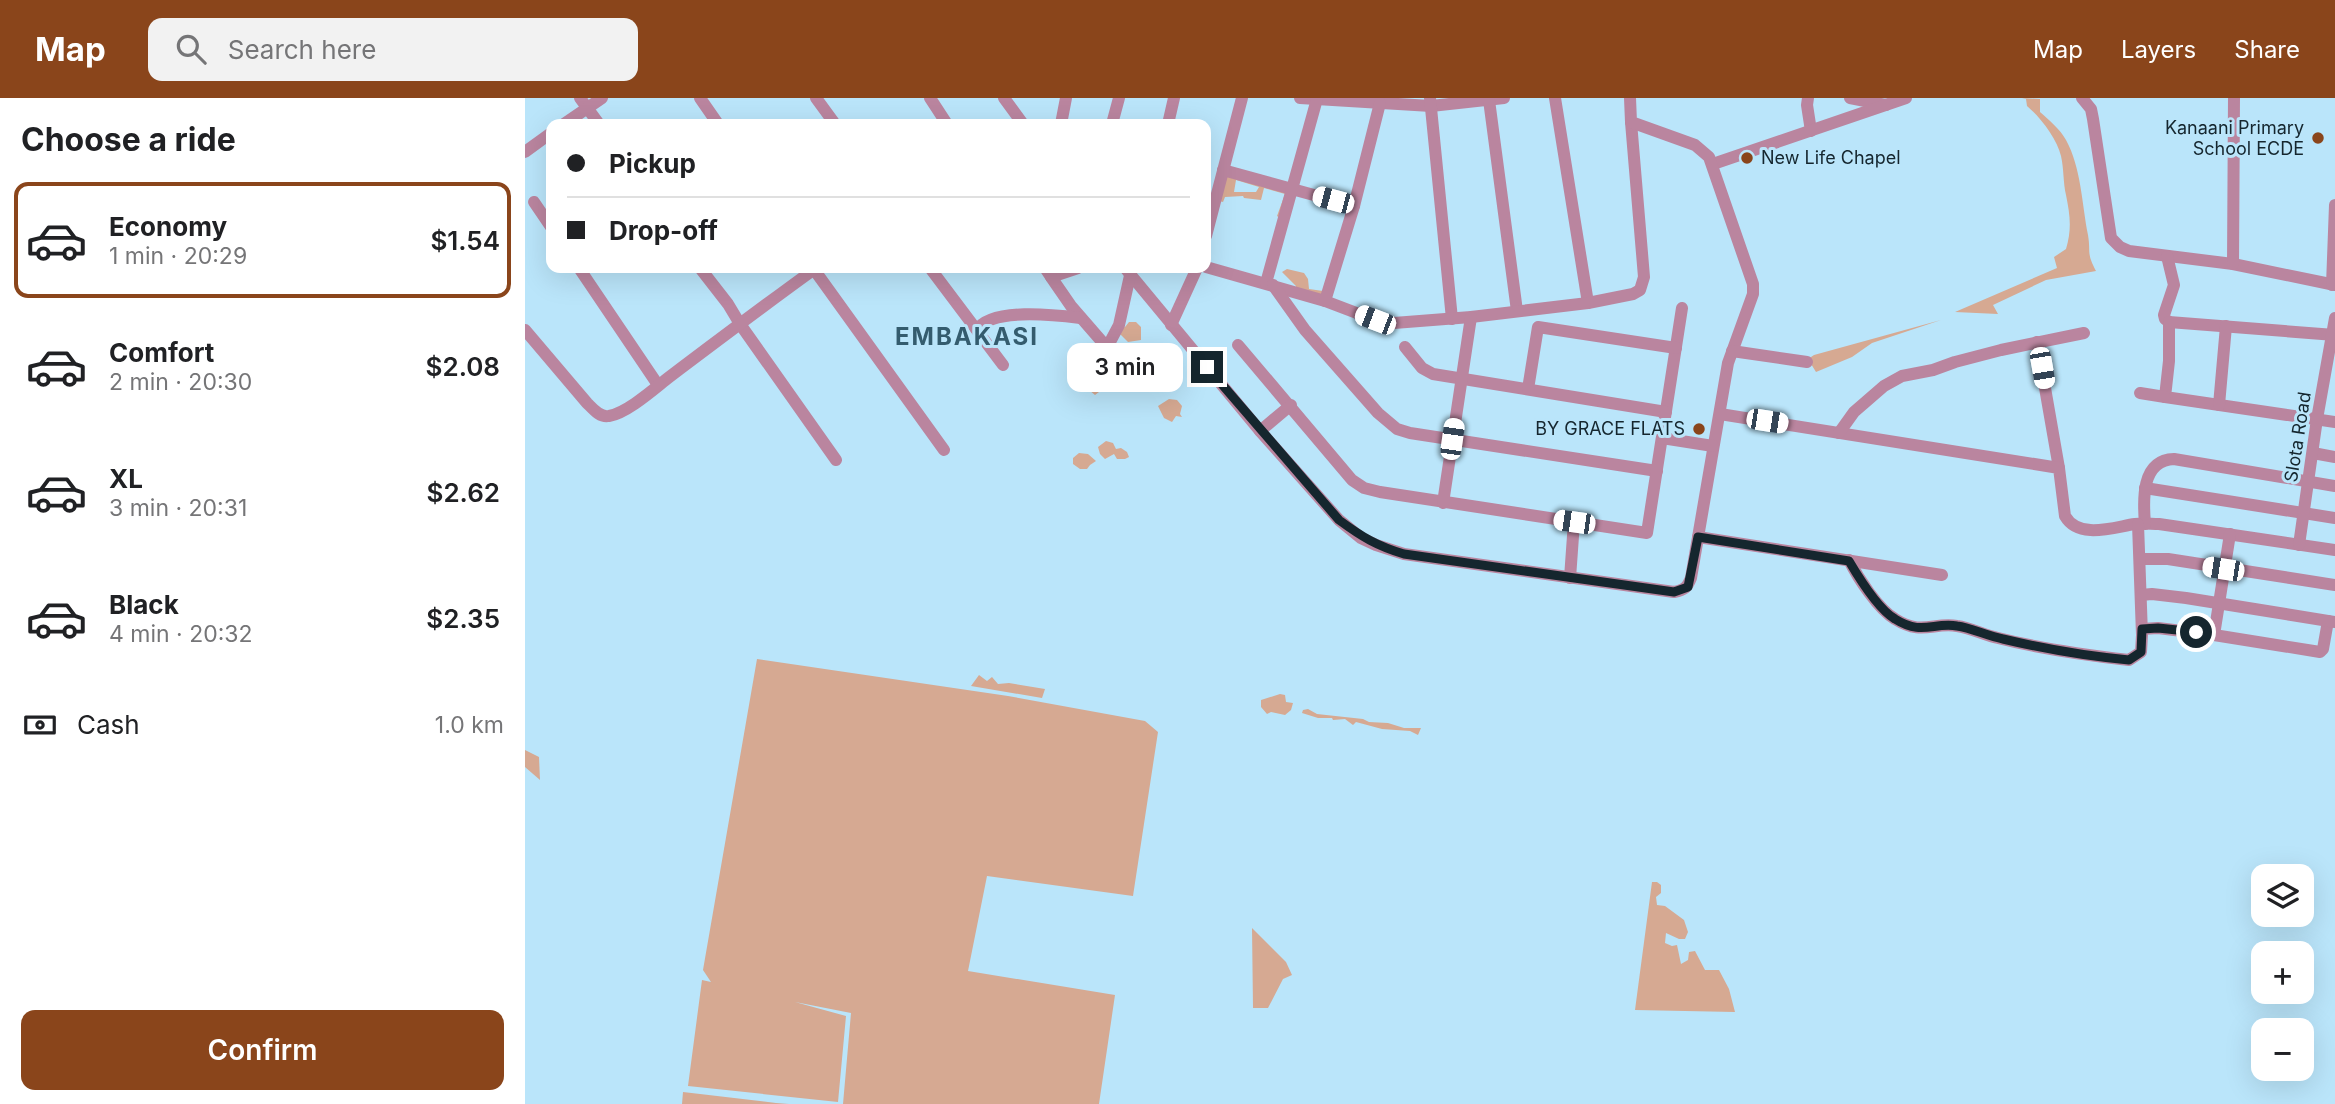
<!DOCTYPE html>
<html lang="en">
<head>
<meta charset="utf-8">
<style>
	:root { --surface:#fff; --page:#f2f2f2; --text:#202124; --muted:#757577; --line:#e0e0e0; --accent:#8a451b }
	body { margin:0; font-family:Inter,sans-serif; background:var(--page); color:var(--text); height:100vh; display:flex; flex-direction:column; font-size:26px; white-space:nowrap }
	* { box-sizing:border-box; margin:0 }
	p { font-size:23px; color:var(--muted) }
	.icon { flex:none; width:38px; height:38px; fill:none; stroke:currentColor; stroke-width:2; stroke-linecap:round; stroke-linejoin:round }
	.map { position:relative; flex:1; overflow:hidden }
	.side { display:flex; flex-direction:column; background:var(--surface); width:525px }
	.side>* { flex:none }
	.hud { position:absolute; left:21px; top:21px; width:665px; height:154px; border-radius:14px; box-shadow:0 7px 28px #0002; display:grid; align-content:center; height:154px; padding:0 21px; background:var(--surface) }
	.buttons { position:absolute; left:1726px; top:766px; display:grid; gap:14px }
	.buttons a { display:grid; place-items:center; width:63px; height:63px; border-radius:14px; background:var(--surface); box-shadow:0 7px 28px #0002; font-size:35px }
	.end { position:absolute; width:32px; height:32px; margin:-16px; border:9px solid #15262e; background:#fff; box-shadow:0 0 0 4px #fff }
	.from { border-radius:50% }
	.bubble { position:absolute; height:49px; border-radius:14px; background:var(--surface); box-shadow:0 7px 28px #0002; font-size:23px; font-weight:600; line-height:49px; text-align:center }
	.car { position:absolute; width:21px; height:42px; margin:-21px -10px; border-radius:9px; box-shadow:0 0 5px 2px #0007; background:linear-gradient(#fff 24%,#345 0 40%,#fff 0 76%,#345 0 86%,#fff 0) }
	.hud b { display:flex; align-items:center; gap:24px; height:66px; font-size:26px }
	.hud b+b { border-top:2px solid var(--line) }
	.hud i { width:18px; height:18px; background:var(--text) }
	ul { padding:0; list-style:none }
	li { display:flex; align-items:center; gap:21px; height:116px; margin:0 14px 10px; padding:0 7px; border:4px solid transparent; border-radius:14px }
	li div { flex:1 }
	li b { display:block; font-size:26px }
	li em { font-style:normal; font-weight:600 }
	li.active { border-color:var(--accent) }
	li>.icon { width:63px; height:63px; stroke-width:1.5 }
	h2 { padding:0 21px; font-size:32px; line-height:84px }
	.pay { display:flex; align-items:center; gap:18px; height:77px; padding:0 21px; font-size:26px }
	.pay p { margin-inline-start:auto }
	.primary-button { display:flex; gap:14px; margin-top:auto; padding:14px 21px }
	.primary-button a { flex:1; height:80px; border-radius:14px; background:var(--accent); color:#fff; font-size:28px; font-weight:600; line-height:80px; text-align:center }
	header { display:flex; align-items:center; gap:42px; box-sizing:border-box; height:98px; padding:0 35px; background:var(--accent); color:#fff }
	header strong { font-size:33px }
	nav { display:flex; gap:38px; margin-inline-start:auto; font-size:24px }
	.search { width:490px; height:63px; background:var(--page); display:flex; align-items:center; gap:18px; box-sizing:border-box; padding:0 24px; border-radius:14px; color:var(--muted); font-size:26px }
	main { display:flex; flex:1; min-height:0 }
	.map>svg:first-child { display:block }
	.green { fill:#d6a992; fill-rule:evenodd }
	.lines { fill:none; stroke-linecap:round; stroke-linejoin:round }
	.minor { stroke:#ba859f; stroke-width:12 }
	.route { stroke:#15262e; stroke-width:9 }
	.poi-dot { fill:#8a451b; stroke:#bae5fa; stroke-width:2.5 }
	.labels { text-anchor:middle; stroke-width:6; stroke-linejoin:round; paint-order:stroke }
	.poi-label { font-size:18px; fill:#15262e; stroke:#bae5fa; text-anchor:end }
	.street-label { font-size:18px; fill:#15262e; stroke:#bae5fa }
	.district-label { font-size:24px; font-weight:bold; letter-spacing:2px; fill:#345c6e; stroke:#bae5fa }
</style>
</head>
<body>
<header>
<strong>Map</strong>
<div class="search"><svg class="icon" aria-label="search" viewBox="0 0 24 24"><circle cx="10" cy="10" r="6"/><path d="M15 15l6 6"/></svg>Search here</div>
<nav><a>Map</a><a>Layers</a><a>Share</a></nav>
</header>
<main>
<section class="side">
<h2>Choose a ride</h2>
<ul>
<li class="active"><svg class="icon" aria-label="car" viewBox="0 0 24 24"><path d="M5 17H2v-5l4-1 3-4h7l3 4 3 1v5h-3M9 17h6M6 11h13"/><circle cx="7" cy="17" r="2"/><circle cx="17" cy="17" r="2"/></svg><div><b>Economy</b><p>1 min · 20:29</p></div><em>$1.54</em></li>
<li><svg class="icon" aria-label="car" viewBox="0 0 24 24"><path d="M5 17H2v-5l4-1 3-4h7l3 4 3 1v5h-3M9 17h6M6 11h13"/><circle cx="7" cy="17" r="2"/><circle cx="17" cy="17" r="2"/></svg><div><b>Comfort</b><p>2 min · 20:30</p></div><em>$2.08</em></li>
<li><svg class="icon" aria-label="car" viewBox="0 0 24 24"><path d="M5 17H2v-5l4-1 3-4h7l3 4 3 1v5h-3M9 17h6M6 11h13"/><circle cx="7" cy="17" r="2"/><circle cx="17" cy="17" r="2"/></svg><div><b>XL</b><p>3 min · 20:31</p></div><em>$2.62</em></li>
<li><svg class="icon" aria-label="car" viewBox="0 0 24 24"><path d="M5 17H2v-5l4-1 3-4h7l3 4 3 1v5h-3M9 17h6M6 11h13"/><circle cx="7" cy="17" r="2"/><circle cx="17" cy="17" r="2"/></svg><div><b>Black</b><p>4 min · 20:32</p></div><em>$2.35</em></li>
</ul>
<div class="pay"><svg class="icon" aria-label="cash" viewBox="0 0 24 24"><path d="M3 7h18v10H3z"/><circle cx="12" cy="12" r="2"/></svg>Cash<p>1.0 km</p></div>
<div class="primary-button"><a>Confirm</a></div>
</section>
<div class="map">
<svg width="1810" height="1006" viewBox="0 0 1810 1006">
	<rect width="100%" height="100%" fill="#bae5fa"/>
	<!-- green -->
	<g class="green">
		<path d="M1497,0L1515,1V14C1524,22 1535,31 1541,42C1556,69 1557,106 1563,137C1566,155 1561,154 1571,173L1521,182L1468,207L1473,216L1430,214L1532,170L1529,159L1541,151C1547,131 1545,117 1541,97C1538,85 1539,71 1536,58C1532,41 1516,20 1502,8L1501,1Z"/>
		<path d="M701,77L763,94L756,121L752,118L760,96L739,90L736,102L719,100L718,98L700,99L698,104L694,103ZM711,82L734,89L731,94H709Z"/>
		<path d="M762,171L779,175L783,181L784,191L798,193V197L771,192V188L757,174Z"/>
		<path d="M1416,222L1347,245L1327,259L1291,274L1283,261L1289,257Z"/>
		<path d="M604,224H611L616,229V242L603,244L595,236L597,230L600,229Z"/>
		<path d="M572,276L578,279L583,286L580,293L574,294L570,297L564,292L562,281Z"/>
		<path d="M644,301L652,302L657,308L655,316L657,319L651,318L647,324L639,320L633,308Z"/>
		<path d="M581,343L588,345L591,351L596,350L602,354L604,359L600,361H592L589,356L580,361L575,356L573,349Z"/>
		<path d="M554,355L563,356L571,363L565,367L562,371H555L548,366V360Z"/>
		<path d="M232,561L483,598L620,623L633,634L608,798L462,778L443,873L590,897L574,1006H318L326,915L270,904L321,918L313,1004L163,988L177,882L186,884L178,872Z"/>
		<path d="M454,577L462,583L467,579L473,586L484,585L520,591L517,600L446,588Z"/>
		<path d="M755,596L760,597L761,604L768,605L766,612L760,617L746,614L742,616L736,609V602Z"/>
		<path d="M783,611L792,616L838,621L844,624L863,625L879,630H896L893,637L885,633L857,631L831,624L828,627L820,621L808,622L807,620H793L777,615L778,612Z"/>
		<path d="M0,652L14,659L15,682L0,669Z"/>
		<path d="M1127,784H1132L1136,787V795L1131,799L1132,807L1140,808L1159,822L1163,834L1160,841H1154L1141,835L1140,845L1147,848L1152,847L1156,866L1163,862L1164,854L1170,853L1180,872H1194L1204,891L1210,914L1110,912Z"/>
		<path d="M727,830L761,864L767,877L758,881L743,910H728Z"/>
		<path d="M158,994L251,1005L264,1006H157Z"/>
	</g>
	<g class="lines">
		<!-- minor -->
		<g class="minor">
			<path d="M55,0L74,26"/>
			<path d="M175,0L193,26"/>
			<path d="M291,0L310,26"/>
			<path d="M405,0L422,26"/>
			<path d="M479,0L498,26"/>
			<path d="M775,0L906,8L979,0"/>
			<path d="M905,0L927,221"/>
			<path d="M1030,0L1063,205"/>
			<path d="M1283,0L1282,7L1286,33"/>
			<path d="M1325,0L1361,7"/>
			<path d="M1557,0L1566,11L1568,21L1586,140L1595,149L1604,153L1708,166L1810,187"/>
			<path d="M964,2L992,213"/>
			<path d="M39,26L77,0"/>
			<path d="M536,26L541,0"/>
			<path d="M587,26L594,0"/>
			<path d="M643,26L649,0"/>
			<path d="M0,54L26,35"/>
			<path d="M1188,66L1381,0"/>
			<path d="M698,72L829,108L855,5"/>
			<path d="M9,104L26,129"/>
			<path d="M681,138L717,0"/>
			<path d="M1642,158L1649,187L1639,217L1640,221L1644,224V263L1640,299L1810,324"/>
			<path d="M1708,166L1709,0"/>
			<path d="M681,169L800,203L850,222L869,225L946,219L1063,205L1108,196L1115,192L1119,179L1106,24"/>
			<path d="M54,170L133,287"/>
			<path d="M175,170L203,206L215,226L311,362"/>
			<path d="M288,170L419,352"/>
			<path d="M405,170L478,267"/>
			<path d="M520,170L526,179L553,170"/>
			<path d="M600,170L735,333L814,422L836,440L851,447L879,456L1149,494C1159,492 1162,490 1166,480L1203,265L1228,196V186L1184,59L1170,47L1106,24L1105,0"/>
			<path d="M526,179L546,208L579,246L585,244L594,227L606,173"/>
			<path d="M741,185L792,1"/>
			<path d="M748,187L780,232L853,315L872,331L885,335L1132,373"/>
			<path d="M1807,187L1810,107"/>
			<path d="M800,203L829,108"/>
			<path d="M1644,224L1810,237"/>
			<path d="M646,227L672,170"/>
			<path d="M0,232L62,305C68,311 75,320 84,318C102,315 129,291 143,280C192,243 241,206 291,170"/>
			<path d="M452,232C466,209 531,217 556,220"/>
			<path d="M1512,244L1534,370"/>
			<path d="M713,247L827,382L839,390L855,394L1122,435L1157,210"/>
			<path d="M880,249L897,270L908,276L1141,314"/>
			<path d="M1207,253L1282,264"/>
			<path d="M1003,291L1013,229L1151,250"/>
			<path d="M1615,295L1640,299"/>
			<path d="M1694,307L1701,228"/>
			<path d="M1195,316L1534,370L1540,418C1554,442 1589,429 1610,426C1618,425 1626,426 1634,426L1810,452"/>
			<path d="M735,333L766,307"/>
			<path d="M1314,335L1329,314L1359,288L1377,278L1408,272L1430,264L1476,252L1559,235"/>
			<path d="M1137,340L1188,348"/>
			<path d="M1788,355L1810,359"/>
			<path d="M1620,390L1810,420"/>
			<path d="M918,405L946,219"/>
			<path d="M1620,426C1618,402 1616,362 1649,361L1810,388"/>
			<path d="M1705,436L1689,537L1795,554L1798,551L1803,523"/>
			<path d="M1173,439L1417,477"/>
			<path d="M1774,447L1792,321L1810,220"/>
			<path d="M1615,461H1643L1810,487"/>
			<path d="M1324,462C1333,480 1353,511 1370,521C1397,538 1408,524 1432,528C1446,530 1459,537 1473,540C1516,551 1560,557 1604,562L1616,554L1617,537L1613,426"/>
			<path d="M1045,480L1049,424"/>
			<path d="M1616,497L1627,496L1661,500L1810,524"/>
			<path d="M1617,531L1633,530L1689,537"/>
		</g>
	</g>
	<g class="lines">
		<!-- route -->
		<path class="route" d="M682,269L814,422C837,439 852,448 879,456L1149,494L1163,489L1173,439L1324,463C1334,480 1353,511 1370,521C1397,538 1408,524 1432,528C1447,530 1462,538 1478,541C1520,551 1561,558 1604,562L1616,554L1617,531L1633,530L1671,534"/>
	</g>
	<!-- markers -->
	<g class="poi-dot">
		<circle cx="1793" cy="40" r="7"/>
		<circle cx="1222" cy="60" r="7"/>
		<circle cx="1174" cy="331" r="7"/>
	</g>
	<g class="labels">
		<!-- poi labels -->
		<g class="poi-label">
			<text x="1779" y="36">Kanaani Primary<tspan x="1779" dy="21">School ECDE</tspan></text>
			<text x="1236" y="66" text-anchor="start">New Life Chapel</text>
			<text x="1160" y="337">BY GRACE FLATS</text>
		</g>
		<!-- street labels -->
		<g class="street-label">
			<text transform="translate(1773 339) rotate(-81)" y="6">Slota Road</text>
		</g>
		<!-- district labels -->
		<g class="district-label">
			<text x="442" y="247">EMBAKASI</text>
		</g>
	</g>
</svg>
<div class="buttons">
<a><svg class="icon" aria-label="layers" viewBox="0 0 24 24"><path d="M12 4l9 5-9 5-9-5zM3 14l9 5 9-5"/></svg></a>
<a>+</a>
<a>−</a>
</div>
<i class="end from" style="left:1671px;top:534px"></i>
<i class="end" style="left:682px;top:269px"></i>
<div class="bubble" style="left:542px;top:245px;width:116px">3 min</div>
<i class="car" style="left:808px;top:102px;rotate:285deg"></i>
<i class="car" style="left:850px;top:222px;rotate:291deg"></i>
<i class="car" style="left:1517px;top:270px;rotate:170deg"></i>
<i class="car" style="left:1242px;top:323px;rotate:99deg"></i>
<i class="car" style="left:927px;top:341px;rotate:8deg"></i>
<i class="car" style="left:1049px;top:424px;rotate:278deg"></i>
<i class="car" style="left:1698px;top:471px;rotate:279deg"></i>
<div class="hud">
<b><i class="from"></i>Pickup</b>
<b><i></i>Drop-off</b>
</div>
</div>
</main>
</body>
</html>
